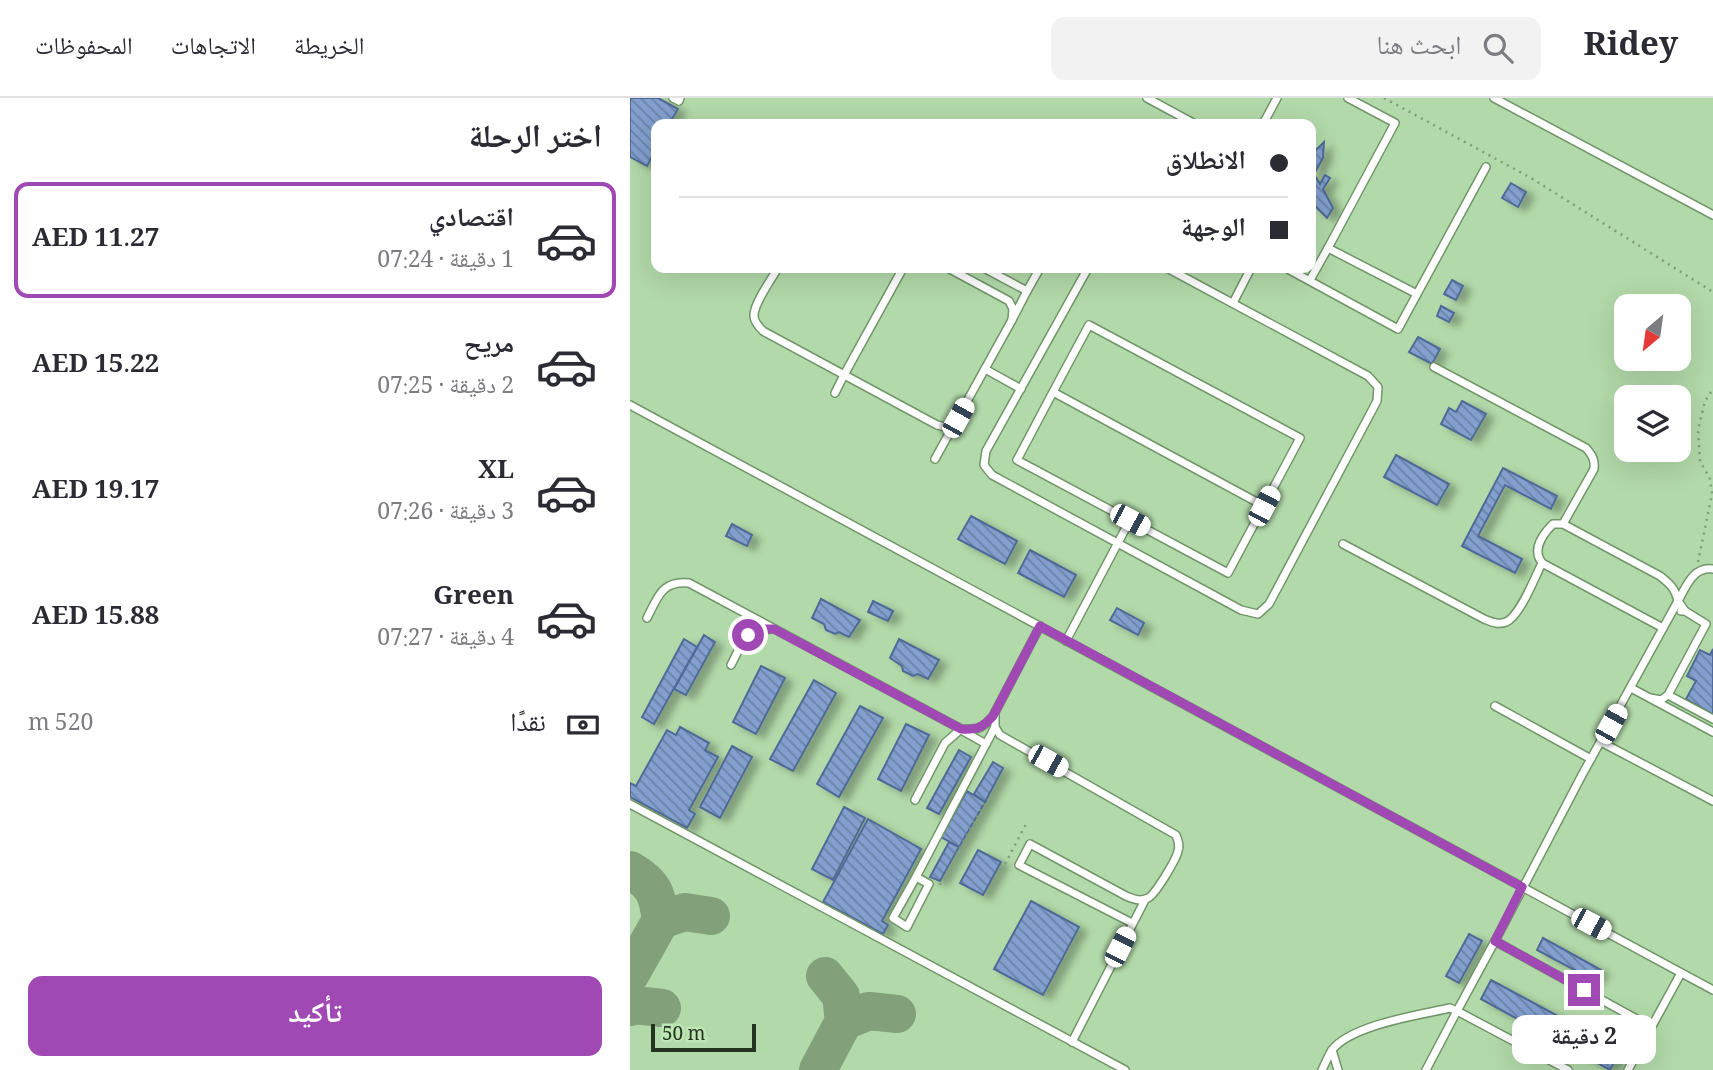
<!DOCTYPE html>
<html lang="ar">
<head>
<meta charset="utf-8">
<style>
	:root { --surface:#fff; --page:#f2f2f3; --text:#2b2b33; --muted:#7c7c81; --line:#e1e1e2; --accent:#a048b4 }
	body { margin:0; font-family:Georgia,"Noto Naskh Arabic",serif; background:var(--page); color:var(--text); direction:rtl; height:100vh; display:flex; flex-direction:column; font-size:26px; white-space:nowrap }
	* { box-sizing:border-box; margin:0 }
	p { font-size:23px; color:var(--muted) }
	.icon { flex:none; width:38px; height:38px; fill:none; stroke:currentColor; stroke-width:2; stroke-linecap:round; stroke-linejoin:round }
	.map { position:relative; flex:1; overflow:hidden; direction:ltr }
	.details { display:flex; flex-direction:column; background:var(--surface); width:630px }
	.details>* { flex:none }
	.top-card { position:absolute; left:21px; top:21px; width:665px; height:154px; border-radius:14px; box-shadow:0 7px 28px #0002; direction:rtl; display:grid; align-content:center; height:154px; padding:0 28px; background:var(--surface) }
	.needle { width:46px; rotate:209deg }
	.controls { position:absolute; left:984px; top:196px; display:grid; gap:14px }
	.controls a { display:grid; place-items:center; width:77px; height:77px; border-radius:14px; background:var(--surface); box-shadow:0 7px 28px #0002; font-size:35px }
	.scale { position:absolute; left:21px; bottom:18px; width:105px; box-sizing:border-box; padding-left:7px; border:4px solid #243421; border-top:0; font-size:19px; line-height:24px; white-space:nowrap; color:#243421; -webkit-text-stroke:5px #bee6b5; paint-order:stroke }
	.end { position:absolute; width:32px; height:32px; margin:-16px; border:9px solid #a048b4; background:#fff; box-shadow:0 0 0 4px #fff }
	.from { border-radius:50% }
	.bubble { position:absolute; height:49px; border-radius:14px; background:var(--surface); box-shadow:0 7px 28px #0002; font-size:23px; font-weight:700; line-height:49px; text-align:center; direction:rtl }
	.car { position:absolute; width:21px; height:42px; margin:-21px -10px; border-radius:9px; box-shadow:0 0 5px 2px #0007; background:linear-gradient(#fff 24%,#345 0 40%,#fff 0 76%,#345 0 86%,#fff 0) }
	.top-card b { display:flex; align-items:center; gap:24px; height:66px; font-size:26px }
	.top-card b+b { border-top:2px solid var(--line) }
	.top-card i { width:18px; height:18px; background:var(--text) }
	ul { padding:0; list-style:none }
	li { display:flex; align-items:center; gap:21px; height:116px; margin:0 14px 10px; padding:0 14px; border:4px solid transparent; border-radius:14px }
	li div { flex:1 }
	li b { display:block; font-size:26px }
	li em { font-style:normal; font-weight:700 }
	li.active { border-color:var(--accent) }
	li>.icon { width:63px; height:63px; stroke-width:1.5 }
	h2 { padding:0 28px; font-size:32px; line-height:84px }
	.pay { display:flex; align-items:center; gap:18px; height:77px; padding:0 28px; font-size:26px }
	.pay p { margin-inline-start:auto }
	.primary-button { display:flex; gap:14px; margin-top:auto; padding:14px 28px }
	.primary-button a { flex:1; height:80px; border-radius:14px; background:var(--accent); color:#fff; font-size:28px; font-weight:700; line-height:80px; text-align:center }
	header { display:flex; align-items:center; gap:42px; box-sizing:border-box; height:98px; padding:0 35px; background:var(--surface); border-bottom:2px solid var(--line) }
	header strong { font-size:33px }
	nav { display:flex; gap:38px; margin-inline-start:auto; font-size:24px }
	.search { width:490px; height:63px; background:var(--page); display:flex; align-items:center; gap:18px; box-sizing:border-box; padding:0 24px; border-radius:14px; color:var(--muted); font-size:26px }
	main { display:flex; flex:1; min-height:0 }
	.map>svg:first-child { display:block }
	.lines { fill:none; stroke-linecap:round; stroke-linejoin:round }
	.taxiway { stroke:#82a07a; stroke-width:38 }
	.building { fill:url(#building-back-hatch); stroke:#4f6a96; stroke-width:2; filter:url(#shadow) }
	.service-casing { stroke:#719669; stroke-width:10 }
	.path { stroke:#7f9e78; stroke-width:2.5; stroke-dasharray:2 5; stroke-linecap:butt }
	.service { stroke:#fff; stroke-width:7 }
	.route { stroke:#a048b4; stroke-width:9 }
</style>
</head>
<body>
<header>
<strong>Ridey</strong>
<div class="search"><svg class="icon" aria-label="search" viewBox="0 0 24 24"><circle cx="10" cy="10" r="6"/><path d="M15 15l6 6"/></svg>ابحث هنا</div>
<nav><a>الخريطة</a><a>الاتجاهات</a><a>المحفوظات</a></nav>
</header>
<main>
<div class="map">
<svg width="1083" height="972" viewBox="0 0 1083 972">
	<defs>
		<pattern id="building-back-hatch" width="6" height="6" patternUnits="userSpaceOnUse" patternTransform="scale(1.75)"><rect width="6" height="6" fill="#829fce"/><path d="M-1 5l2 2M0 0l6 6M5-1l2 2" fill="none" stroke="#6a82a7"/></pattern>
		<filter id="shadow"><feDropShadow dx="8" dy="4.5" stdDeviation="3.5" flood-color="#0004"/></filter>
	</defs>
	<rect width="100%" height="100%" fill="#b2d9a9"/>
	<g class="lines">
		<!-- taxiway -->
		<g class="taxiway">
			<path d="M0,772C24,786 27,795 31,822L55,814L81,818"/>
			<path d="M0,877L31,822"/>
			<path d="M195,878L211,898L214,923L239,913L267,916"/>
			<path d="M0,909L5,907L32,910"/>
			<path d="M188,972L214,923"/>
		</g>
	</g>
	<!-- building -->
	<g class="building">
		<path d="M0,0H28L48,11L39,26H26V51L17,68L0,59Z"/>
		<path d="M694,44L693,60L684,76L690,86L695,77L700,80L693,91L703,110L697,120L681,104V57Z"/>
		<path d="M881,85L896,94L888,109L872,100Z"/>
		<path d="M822,182L833,188L826,202L814,196Z"/>
		<path d="M811,208L824,215L819,224L807,218Z"/>
		<path d="M788,239L810,251L802,266L779,254Z"/>
		<path d="M832,303L856,316L841,342L811,326L819,310L826,314Z"/>
		<path d="M766,357L819,386L807,407L754,379Z"/>
		<path d="M873,370L927,398L921,411L875,387L848,438L892,461L885,475L832,448Z"/>
		<path d="M341,418L387,443L375,466L328,441Z"/>
		<path d="M102,426L122,437L117,448L96,438Z"/>
		<path d="M400,452L446,477L434,499L388,475Z"/>
		<path d="M191,501L230,522L219,539L209,534L205,536L196,532L194,526L182,520Z"/>
		<path d="M243,503L263,513L258,523L238,514Z"/>
		<path d="M487,510L514,525L508,537L480,522Z"/>
		<path d="M74,537L85,544L56,597L44,591Z"/>
		<path d="M54,541L67,549L24,626L12,619Z"/>
		<path d="M269,541L309,562L298,581L288,576L283,578L273,573L272,568L260,560Z"/>
		<path d="M1083,551V616L1056,601L1066,583L1057,578L1070,552L1080,557Z"/>
		<path d="M131,568L155,580L126,636L103,624Z"/>
		<path d="M184,582L206,595L163,673L140,661Z"/>
		<path d="M230,608L253,620L209,699L187,686Z"/>
		<path d="M276,626L299,637L271,693L248,681Z"/>
		<path d="M50,629L79,645L75,652L88,659L59,712L65,716L57,730L0,699V685L6,688L37,632L46,637Z"/>
		<path d="M102,648L122,659L90,720L70,709Z"/>
		<path d="M329,652L341,659L309,716L297,710Z"/>
		<path d="M363,664L373,670L355,704L344,696Z"/>
		<path d="M337,693L355,704L329,749L311,739Z"/>
		<path d="M214,709L235,720L203,782L182,771Z"/>
		<path d="M238,721L291,751L252,823L258,827L253,836L193,804Z"/>
		<path d="M319,744L329,749L310,783L300,779Z"/>
		<path d="M348,752L371,764L353,797L330,785Z"/>
		<path d="M401,803L449,829L413,897L364,871Z"/>
		<path d="M839,836L852,843L829,885L816,878Z"/>
		<path d="M913,840L971,872L965,883L907,852Z"/>
		<path d="M861,882L991,952L980,972L851,901Z"/>
	</g>
	<g class="lines">
		<defs>
			<g id="service">
				<path d="M43,0L49,3L50,0"/>
				<path d="M517,0L565,26"/>
				<path d="M864,0L1083,117"/>
				<path d="M633,26L647,0"/>
				<path d="M698,150L765,25L718,0"/>
				<path d="M148,170C142,180 123,207 124,218C124,223 129,229 133,233L307,327L315,329L322,326L328,320"/>
				<path d="M318,170L379,203L383,211L382,222L397,193"/>
				<path d="M354,170L397,193L410,170"/>
				<path d="M458,170L356,353L354,367L362,377L611,512L628,516L639,506L747,303L748,289L738,278L537,170"/>
				<path d="M656,170L768,231L856,69"/>
				<path d="M680,182L698,150L787,196"/>
				<path d="M603,205L621,170"/>
				<path d="M804,269L956,350C962,357 965,361 964,371L933,426L1030,478C1040,486 1045,490 1048,503L952,677L865,843L1021,929"/>
				<path d="M355,271L391,291"/>
				<path d="M423,294L387,362L598,475L670,340L459,227L423,294L634,408"/>
				<path d="M205,295L214,277L273,170"/>
				<path d="M0,307L1083,892"/>
				<path d="M305,361L382,222"/>
				<path d="M933,426H923C912,437 902,452 912,465L1033,530"/>
				<path d="M713,446L854,521C862,524 868,527 876,524C890,518 905,479 912,465"/>
				<path d="M1051,513H1055L1048,503C1056,489 1063,468 1083,471"/>
				<path d="M17,520C28,499 32,482 59,485L331,631L315,645L285,702"/>
				<path d="M436,543L500,422"/>
				<path d="M101,567C113,544 114,531 143,531"/>
				<path d="M1001,590L1083,634"/>
				<path d="M1038,597L1083,621"/>
				<path d="M1020,600L1031,602L1038,597L1076,526L1055,513"/>
				<path d="M865,608L961,661"/>
				<path d="M365,614V629L370,637L546,737C548,742 550,747 548,753C546,762 525,797 518,800C509,804 504,801 496,798L400,746L389,767L502,825"/>
				<path d="M331,631C347,632 352,631 363,618L410,528"/>
				<path d="M331,632L356,646"/>
				<path d="M971,644L1083,703"/>
				<path d="M0,706L495,972"/>
				<path d="M286,779L263,820L277,829L299,786L286,779L365,629"/>
				<path d="M442,944L515,802"/>
				<path d="M702,952L708,972"/>
				<path d="M692,972C695,966 698,958 702,952C721,927 789,917 820,910L827,913L865,843"/>
				<path d="M796,972L827,913L938,972"/>
				<path d="M998,972L1051,875"/>
			</g>
		</defs>
		<!-- service casing -->
		<use href="#service" class="service-casing"/>
		<!-- path -->
		<g class="path">
			<path d="M754,0L901,80L1083,194"/>
			<path d="M1068,464L1082,396L1080,381L1070,363L1068,332L1075,303L1083,291"/>
			<path d="M375,766L396,726"/>
			<path d="M310,787L355,704"/>
		</g>
		<!-- service -->
		<use href="#service" class="service"/>
	</g>
	<g class="lines">
		<!-- route -->
		<path class="route" d="M118,537L129,531H144L331,631C347,632 352,630 363,618L410,528L892,789L865,843L954,892"/>
	</g>
</svg>
<div class="controls">
<a><svg class="needle" viewBox="-14 -14 28 28"><path d="M0-13l5 13h-10z" fill="#e53935"/><path d="M0 13l5-13h-10z" fill="#7c7c81"/></svg></a>
<a><svg class="icon" aria-label="layers" viewBox="0 0 24 24"><path d="M12 4l9 5-9 5-9-5zM3 14l9 5 9-5"/></svg></a>
</div>
<div class="scale">50 m</div>
<i class="end from" style="left:118px;top:537px"></i>
<i class="end" style="left:954px;top:892px"></i>
<div class="bubble" style="left:882px;top:917px;width:144px">2 دقيقة</div>
<i class="car" style="left:328px;top:320px;rotate:29deg"></i>
<i class="car" style="left:634px;top:408px;rotate:28deg"></i>
<i class="car" style="left:500px;top:422px;rotate:118deg"></i>
<i class="car" style="left:981px;top:626px;rotate:29deg"></i>
<i class="car" style="left:418px;top:663px;rotate:119deg"></i>
<i class="car" style="left:961px;top:826px;rotate:118deg"></i>
<i class="car" style="left:490px;top:849px;rotate:27deg"></i>
<div class="top-card">
<b><i class="from"></i>الانطلاق</b>
<b><i></i>الوجهة</b>
</div>
</div>
<section class="details">
<h2>اختر الرحلة</h2>
<ul>
<li class="active"><svg class="icon" aria-label="car" viewBox="0 0 24 24"><path d="M5 17H2v-5l4-1 3-4h7l3 4 3 1v5h-3M9 17h6M6 11h13"/><circle cx="7" cy="17" r="2"/><circle cx="17" cy="17" r="2"/></svg><div><b>اقتصادي</b><p>1 دقيقة · 07:24</p></div><em>AED 11.27</em></li>
<li><svg class="icon" aria-label="car" viewBox="0 0 24 24"><path d="M5 17H2v-5l4-1 3-4h7l3 4 3 1v5h-3M9 17h6M6 11h13"/><circle cx="7" cy="17" r="2"/><circle cx="17" cy="17" r="2"/></svg><div><b>مريح</b><p>2 دقيقة · 07:25</p></div><em>AED 15.22</em></li>
<li><svg class="icon" aria-label="car" viewBox="0 0 24 24"><path d="M5 17H2v-5l4-1 3-4h7l3 4 3 1v5h-3M9 17h6M6 11h13"/><circle cx="7" cy="17" r="2"/><circle cx="17" cy="17" r="2"/></svg><div><b>XL</b><p>3 دقيقة · 07:26</p></div><em>AED 19.17</em></li>
<li><svg class="icon" aria-label="car" viewBox="0 0 24 24"><path d="M5 17H2v-5l4-1 3-4h7l3 4 3 1v5h-3M9 17h6M6 11h13"/><circle cx="7" cy="17" r="2"/><circle cx="17" cy="17" r="2"/></svg><div><b>Green</b><p>4 دقيقة · 07:27</p></div><em>AED 15.88</em></li>
</ul>
<div class="pay"><svg class="icon" aria-label="cash" viewBox="0 0 24 24"><path d="M3 7h18v10H3z"/><circle cx="12" cy="12" r="2"/></svg>نقدًا<p>520 m</p></div>
<div class="primary-button"><a>تأكيد</a></div>
</section>
</main>
</body>
</html>
